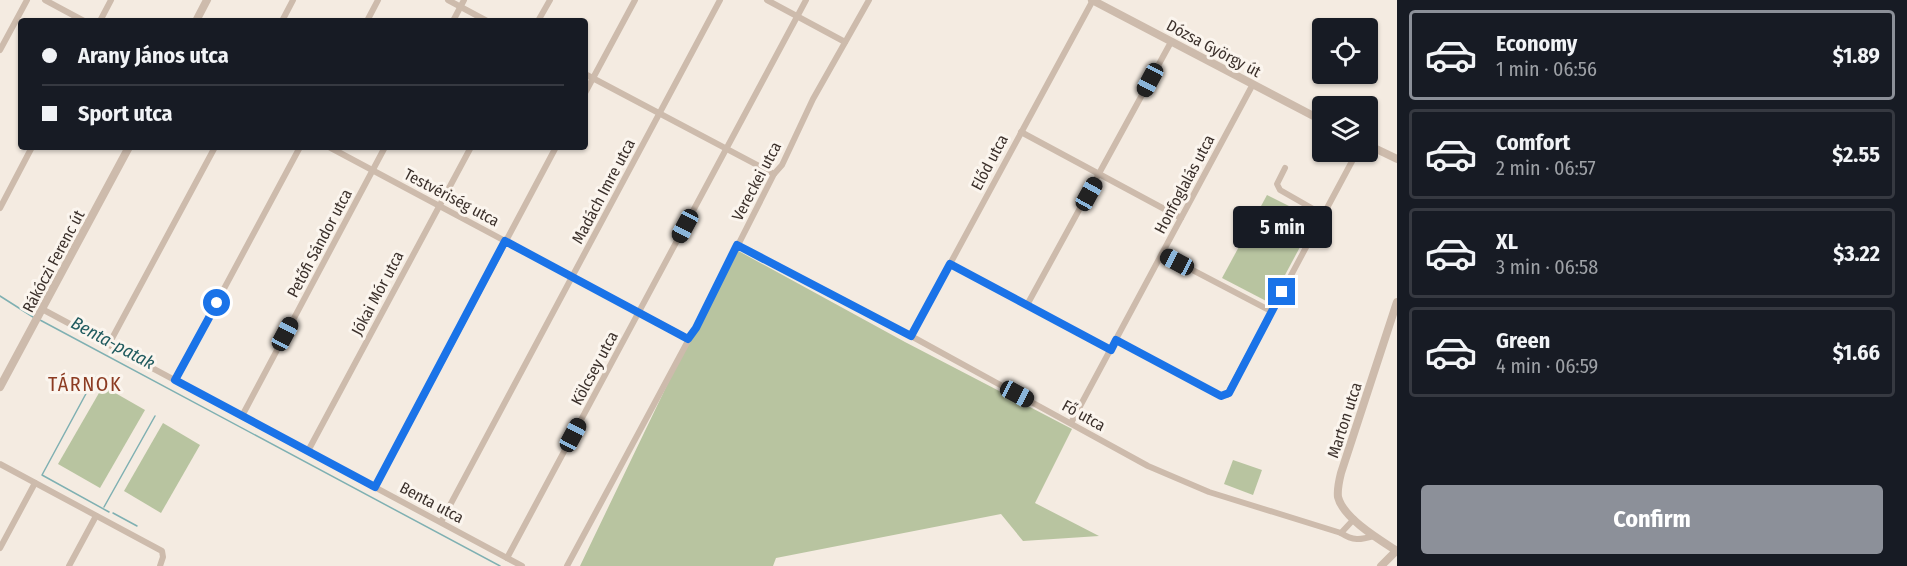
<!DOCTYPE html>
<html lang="en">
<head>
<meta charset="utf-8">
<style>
	:root { --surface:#171b24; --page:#242831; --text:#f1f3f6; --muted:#9ea1a6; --line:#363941; --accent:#8c9099 }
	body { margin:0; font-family:"Fira Sans Condensed",sans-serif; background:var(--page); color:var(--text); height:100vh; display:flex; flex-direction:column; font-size:22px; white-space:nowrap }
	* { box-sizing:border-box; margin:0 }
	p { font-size:20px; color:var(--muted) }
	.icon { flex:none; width:33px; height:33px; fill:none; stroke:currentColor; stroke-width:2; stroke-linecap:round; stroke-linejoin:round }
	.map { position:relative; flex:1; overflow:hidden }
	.sheet { display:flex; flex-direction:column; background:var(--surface); width:510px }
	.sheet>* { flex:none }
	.guide { position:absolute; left:18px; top:18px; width:570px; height:132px; border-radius:6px; box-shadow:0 2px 4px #0004; display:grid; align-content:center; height:132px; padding:0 24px; background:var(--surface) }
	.controls { position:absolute; left:1312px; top:18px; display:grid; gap:12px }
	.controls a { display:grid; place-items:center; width:66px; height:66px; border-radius:6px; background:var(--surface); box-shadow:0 2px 4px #0004; font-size:30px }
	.end { position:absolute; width:27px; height:27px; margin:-14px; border:8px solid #1a73e8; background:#fff; box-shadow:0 0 0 3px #fff }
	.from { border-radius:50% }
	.bubble { position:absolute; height:42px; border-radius:6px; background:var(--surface); box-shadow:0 2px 4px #0004; font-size:20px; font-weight:700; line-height:42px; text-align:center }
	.car { position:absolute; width:18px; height:36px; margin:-18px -9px; border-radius:8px; box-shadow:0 0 4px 2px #0007; background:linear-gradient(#222 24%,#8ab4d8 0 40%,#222 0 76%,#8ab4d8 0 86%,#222 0) }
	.guide b { display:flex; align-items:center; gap:21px; height:57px; font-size:22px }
	.guide b+b { border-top:2px solid var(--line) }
	.guide i { width:15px; height:15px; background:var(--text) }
	ul { padding:10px 0 0; list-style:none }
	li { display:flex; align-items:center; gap:18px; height:90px; margin:0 12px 9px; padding:0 12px; border:3px solid var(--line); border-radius:6px }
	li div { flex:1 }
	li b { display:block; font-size:22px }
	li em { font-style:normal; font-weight:700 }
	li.selected { border-color:var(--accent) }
	li>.icon { width:54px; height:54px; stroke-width:1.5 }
	.action { display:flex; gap:12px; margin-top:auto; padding:12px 24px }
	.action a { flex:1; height:69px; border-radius:6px; background:var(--accent); color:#fff; font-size:24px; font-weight:700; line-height:69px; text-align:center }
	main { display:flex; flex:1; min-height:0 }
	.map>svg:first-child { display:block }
	.green { fill:#b8c4a0 }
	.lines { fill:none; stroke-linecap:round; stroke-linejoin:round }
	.stream { stroke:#7fb0b2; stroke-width:1.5 }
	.minor { stroke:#cdbbac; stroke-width:6 }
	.tertiary { stroke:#cdbbac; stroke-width:8 }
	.route { stroke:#1a73e8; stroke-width:8 }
	.labels { text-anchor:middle; stroke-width:6; stroke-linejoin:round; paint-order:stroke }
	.street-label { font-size:16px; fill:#3b302b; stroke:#fbf5ee }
	.water-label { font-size:18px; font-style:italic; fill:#1f5a5e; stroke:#fbf5ee }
	.quarter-label { font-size:20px; letter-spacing:1.5px; fill:#8c3b22; stroke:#fbf5ee }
</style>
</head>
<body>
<main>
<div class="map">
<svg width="1397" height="566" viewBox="0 0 1397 566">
	<rect width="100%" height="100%" fill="#f4ebe1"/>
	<!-- green -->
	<g class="green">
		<path d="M1267,195L1315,219L1270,303L1222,278Z"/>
		<path d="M733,248L905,342L1072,429L1035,503L1099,536L1023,541L1001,514L776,558L773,566H580Z"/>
		<path d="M103,386L145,410L100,488L58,464Z"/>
		<path d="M163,423L200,445L161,513L124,491Z"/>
		<path d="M1233,460L1262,470L1253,495L1224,484Z"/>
	</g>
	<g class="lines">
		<!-- stream -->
		<g class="stream">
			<path d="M0,296L33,317"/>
			<path d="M40,320L500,566"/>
			<path d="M95,377L42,475L109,512"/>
			<path d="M104,507L155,416"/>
			<path d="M113,513L137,526"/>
		</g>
		<!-- minor -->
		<g class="minor">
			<path d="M45,0L84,21"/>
			<path d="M448,0L487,21"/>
			<path d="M767,0L845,42"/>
			<path d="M100,21L111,0"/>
			<path d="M282,21L293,0"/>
			<path d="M367,21L378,0"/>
			<path d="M453,21L464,0"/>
			<path d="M538,21L550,0"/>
			<path d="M0,50L27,0"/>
			<path d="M585,74L774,174"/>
			<path d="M585,93L635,0"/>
			<path d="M1021,132L1181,218"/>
			<path d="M329,147L689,339"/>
			<path d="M1285,168L1277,184L1280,190L1322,214"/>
			<path d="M0,208L32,147"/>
			<path d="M737,245L911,336L1148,466L1209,492L1341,533C1353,541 1360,540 1374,536"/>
			<path d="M1162,254L1271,311"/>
			<path d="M950,264L1111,350"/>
			<path d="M1027,305L1171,42"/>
			<path d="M42,309L522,566"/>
			<path d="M911,336L1093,0"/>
			<path d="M1116,340L1219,395H1227L1357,152"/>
			<path d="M109,344L215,147"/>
			<path d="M175,380L300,147"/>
			<path d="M242,416L385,147"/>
			<path d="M1071,423L1253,84"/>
			<path d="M308,451L471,147"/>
			<path d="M0,464L162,551L163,557L160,566"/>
			<path d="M375,487L556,147"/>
			<path d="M441,522L720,0"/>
			<path d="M1341,533L1354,519"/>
			<path d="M0,548L35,483"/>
			<path d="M507,558L806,0"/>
			<path d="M69,566L96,516"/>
			<path d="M567,566L689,339L696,328L774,174L782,165L813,99L869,0"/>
		</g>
		<!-- tertiary -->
		<g class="tertiary">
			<path d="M1092,0L1323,121"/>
			<path d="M196,21L207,0"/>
			<path d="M1368,145L1397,159"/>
			<path d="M1397,302L1341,473C1339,481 1337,489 1338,497C1343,518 1380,540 1397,551"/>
			<path d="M0,387L129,147"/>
			<path d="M1381,566L1396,551"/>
		</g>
	</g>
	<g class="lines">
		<!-- route -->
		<path class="route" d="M217,303L175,380L375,487L505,241L688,339L696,328L737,245L911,336L950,264L1111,350L1116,340L1221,396L1229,393L1282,292"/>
	</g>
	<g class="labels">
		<!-- street labels -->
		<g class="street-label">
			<text transform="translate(1214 48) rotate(28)" y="6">Dózsa György út</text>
			<text transform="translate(989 162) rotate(-62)" y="6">Előd utca</text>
			<text transform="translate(756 181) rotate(-62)" y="6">Vereckei utca</text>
			<text transform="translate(1184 184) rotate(-62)" y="6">Honfoglalás utca</text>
			<text transform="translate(603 191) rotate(-62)" y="6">Madách Imre utca</text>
			<text transform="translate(452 197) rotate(28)" y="6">Testvériség utca</text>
			<text transform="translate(319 243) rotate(-62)" y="6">Petőfi Sándor utca</text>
			<text transform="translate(53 261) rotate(-62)" y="6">Rákóczi Ferenc út</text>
			<text transform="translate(377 293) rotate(-62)" y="6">Jókai Mór utca</text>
			<text transform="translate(594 368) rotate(-62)" y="6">Kölcsey utca</text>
			<text transform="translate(1084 415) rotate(29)" y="6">Fő utca</text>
			<text transform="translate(1344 420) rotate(-72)" y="6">Marton utca</text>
			<text transform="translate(432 502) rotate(28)" y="6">Benta utca</text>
		</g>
		<!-- water labels -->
		<g class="water-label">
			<text transform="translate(113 343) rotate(28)" y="6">Benta-patak</text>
		</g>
		<!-- quarter labels -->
		<g class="quarter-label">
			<text x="85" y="391">TÁRNOK</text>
		</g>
	</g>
</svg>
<div class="controls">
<a><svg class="icon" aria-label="locate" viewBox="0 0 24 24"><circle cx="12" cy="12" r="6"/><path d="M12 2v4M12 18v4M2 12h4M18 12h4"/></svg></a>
<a><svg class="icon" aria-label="layers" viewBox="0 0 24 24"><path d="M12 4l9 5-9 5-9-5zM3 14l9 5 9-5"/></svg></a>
</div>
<i class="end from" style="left:217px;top:303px"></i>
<i class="end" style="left:1282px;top:292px"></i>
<div class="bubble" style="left:1233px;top:206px;width:99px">5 min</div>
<i class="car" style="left:1150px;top:80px;rotate:208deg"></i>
<i class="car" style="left:1089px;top:194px;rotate:29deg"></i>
<i class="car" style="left:685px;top:226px;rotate:208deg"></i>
<i class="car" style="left:1177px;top:262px;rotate:298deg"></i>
<i class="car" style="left:285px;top:334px;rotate:28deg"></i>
<i class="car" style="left:1017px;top:394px;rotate:118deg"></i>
<i class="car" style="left:573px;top:435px;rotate:28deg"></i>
<div class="guide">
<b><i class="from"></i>Arany János utca</b>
<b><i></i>Sport utca</b>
</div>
</div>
<section class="sheet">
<ul>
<li class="selected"><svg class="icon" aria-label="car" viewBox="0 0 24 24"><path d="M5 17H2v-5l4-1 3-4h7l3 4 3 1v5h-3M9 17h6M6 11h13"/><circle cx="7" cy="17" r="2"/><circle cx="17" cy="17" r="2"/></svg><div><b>Economy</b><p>1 min · 06:56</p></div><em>$1.89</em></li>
<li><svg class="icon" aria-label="car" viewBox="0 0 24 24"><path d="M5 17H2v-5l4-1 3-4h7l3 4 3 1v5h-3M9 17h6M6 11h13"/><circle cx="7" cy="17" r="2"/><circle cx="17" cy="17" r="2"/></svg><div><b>Comfort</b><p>2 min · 06:57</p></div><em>$2.55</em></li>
<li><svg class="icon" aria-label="car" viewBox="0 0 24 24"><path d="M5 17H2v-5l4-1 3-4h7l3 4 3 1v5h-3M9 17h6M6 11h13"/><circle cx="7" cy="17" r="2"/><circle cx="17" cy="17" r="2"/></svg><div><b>XL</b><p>3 min · 06:58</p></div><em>$3.22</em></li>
<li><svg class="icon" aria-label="car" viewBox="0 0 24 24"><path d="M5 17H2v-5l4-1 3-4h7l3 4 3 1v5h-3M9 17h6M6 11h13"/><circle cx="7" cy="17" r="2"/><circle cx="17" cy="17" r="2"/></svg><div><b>Green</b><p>4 min · 06:59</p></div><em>$1.66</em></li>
</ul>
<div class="action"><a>Confirm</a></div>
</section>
</main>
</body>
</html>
